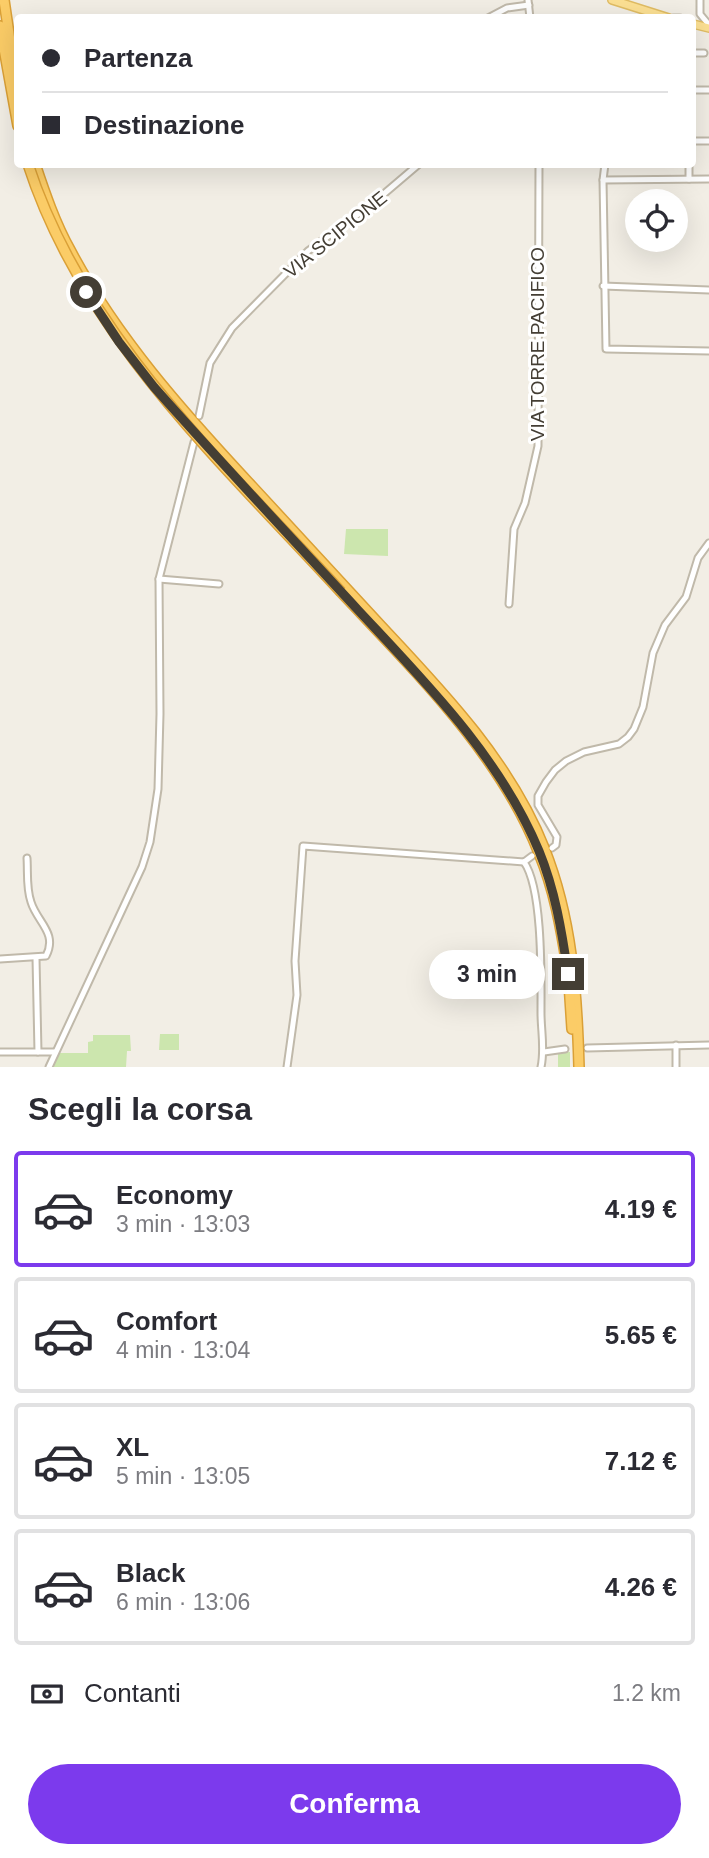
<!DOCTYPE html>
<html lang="it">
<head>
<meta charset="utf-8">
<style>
	:root { --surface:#fff; --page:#f2f2f3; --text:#2b2b33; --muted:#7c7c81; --line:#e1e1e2; --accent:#7c3aed }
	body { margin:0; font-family:Helvetica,sans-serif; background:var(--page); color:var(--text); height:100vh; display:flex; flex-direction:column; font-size:26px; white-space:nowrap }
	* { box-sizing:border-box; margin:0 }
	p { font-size:23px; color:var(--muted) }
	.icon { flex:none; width:38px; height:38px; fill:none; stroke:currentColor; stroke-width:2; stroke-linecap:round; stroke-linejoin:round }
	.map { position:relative; height:1067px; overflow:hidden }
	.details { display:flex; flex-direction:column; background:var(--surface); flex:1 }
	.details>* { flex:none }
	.hud { position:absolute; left:14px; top:14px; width:682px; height:154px; border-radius:7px; box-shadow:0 7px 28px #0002; display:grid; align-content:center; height:154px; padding:0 28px; background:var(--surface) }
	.tools { position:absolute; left:625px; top:189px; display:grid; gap:14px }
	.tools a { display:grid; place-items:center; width:63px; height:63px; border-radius:50%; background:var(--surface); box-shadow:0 7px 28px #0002; font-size:35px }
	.end { position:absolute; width:32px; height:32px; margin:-16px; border:9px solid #443e34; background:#fff; box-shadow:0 0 0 4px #fff }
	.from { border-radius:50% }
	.bubble { position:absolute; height:49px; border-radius:24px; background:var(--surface); box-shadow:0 7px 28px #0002; font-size:23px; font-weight:800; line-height:49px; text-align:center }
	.hud b { display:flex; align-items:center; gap:24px; height:66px; font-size:26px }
	.hud b+b { border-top:2px solid var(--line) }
	.hud i { width:18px; height:18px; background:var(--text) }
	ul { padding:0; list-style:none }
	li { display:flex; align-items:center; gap:21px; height:116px; margin:0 14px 10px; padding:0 14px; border:4px solid var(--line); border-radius:7px }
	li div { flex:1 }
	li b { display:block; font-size:26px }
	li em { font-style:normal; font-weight:800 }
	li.on { border-color:var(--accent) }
	li>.icon { width:63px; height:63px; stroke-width:1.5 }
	h2 { padding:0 28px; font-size:32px; line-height:84px }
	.pay { display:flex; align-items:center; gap:18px; height:77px; padding:0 28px; font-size:26px }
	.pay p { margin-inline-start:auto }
	.button { display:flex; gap:14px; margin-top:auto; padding:14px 28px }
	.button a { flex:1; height:80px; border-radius:42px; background:var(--accent); color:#fff; font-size:28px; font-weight:800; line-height:80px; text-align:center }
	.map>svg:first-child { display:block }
	.green { fill:#cce6ae }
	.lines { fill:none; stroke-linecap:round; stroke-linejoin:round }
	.minor-casing { stroke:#c0b9aa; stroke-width:9 }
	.major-casing { stroke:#e1bd64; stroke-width:10 }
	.highway-casing { stroke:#daa037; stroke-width:12 }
	.minor { stroke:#fff; stroke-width:5 }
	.major { stroke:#fce093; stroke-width:7 }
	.highway { stroke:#fbcc67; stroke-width:9 }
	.highway-bridge-casing { stroke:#daa037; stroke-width:12; stroke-linecap:butt }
	.highway-bridge { stroke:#fbcc67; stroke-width:9 }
	.route { stroke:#443e34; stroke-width:9 }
	.labels { text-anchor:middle; stroke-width:6; stroke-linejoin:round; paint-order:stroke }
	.street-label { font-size:19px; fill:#443e34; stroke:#fff }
</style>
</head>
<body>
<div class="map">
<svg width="709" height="1067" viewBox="0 0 709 1067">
	<rect width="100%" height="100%" fill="#f2eee5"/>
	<!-- green -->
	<g class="green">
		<path d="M346,529H388V556L344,554Z"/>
		<path d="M160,1034H179V1050H159Z"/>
		<path d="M93,1035H130L131,1051H127L126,1067H52L57,1053H88V1042L93,1041Z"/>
		<rect x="558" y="1052" width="12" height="15"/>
	</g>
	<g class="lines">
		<defs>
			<g id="minor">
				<path d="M528,0L530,18"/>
				<path d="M700,0V14L709,25"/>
				<path d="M488,18L507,8L529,5"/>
				<path d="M673,18H680"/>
				<path d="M693,53H704"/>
				<path d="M693,90H709"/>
				<path d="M693,141H709"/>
				<path d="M605,164L603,180L606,349L709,351"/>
				<path d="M689,179V164"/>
				<path d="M603,180L709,179"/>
				<path d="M603,286L709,290"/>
				<path d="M199,416L210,363L232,328L308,251L372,204L419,164"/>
				<path d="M159,579L219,584"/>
				<path d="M509,604L514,529L525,503L538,446L539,164"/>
				<path d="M552,848L556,845L557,837L538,805V796L546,782L555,770L566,761L584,752L619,744L628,737L634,729L643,707L653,653L665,625L686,597L698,558L709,543"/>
				<path d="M524,862C543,889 541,978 541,1013C541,1031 545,1049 541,1067"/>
				<path d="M524,862L532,856"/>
				<path d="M36,958L38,1052"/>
				<path d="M0,959L46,956C58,933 37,922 31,902C26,888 28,872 27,858"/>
				<path d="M587,1048L709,1045"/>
				<path d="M0,1052H55"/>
				<path d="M544,1052L565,1049"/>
				<path d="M49,1067L142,867L150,842L158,789L160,714L159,579L194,442"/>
				<path d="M287,1067L297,995L295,961L303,846L524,862"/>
				<path d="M676,1067V1045"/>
			</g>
			<g id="major">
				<path d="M612,0L669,18"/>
				<path d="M693,24L709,28"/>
			</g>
			<g id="highway">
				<path d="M4,0L18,95"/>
				<path d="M0,26L18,126"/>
				<path d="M35,164C45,194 55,223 70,250C116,337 182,411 248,482C292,530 337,578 381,626C443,692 510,762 544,848C572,918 577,993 579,1067"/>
				<path d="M341,592C413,669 500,753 539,853C554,889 561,927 567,966"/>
				<path d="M569,983L572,1029"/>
			</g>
		</defs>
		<!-- minor casing -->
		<use href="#minor" class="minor-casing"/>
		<!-- major casing -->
		<use href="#major" class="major-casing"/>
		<!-- highway casing -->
		<use href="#highway" class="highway-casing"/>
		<!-- minor -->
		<use href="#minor" class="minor"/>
		<!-- major -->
		<use href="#major" class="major"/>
		<!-- highway -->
		<use href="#highway" class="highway"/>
		<defs>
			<path id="highway-bridge" d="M28,164C84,337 222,462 341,592"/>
		</defs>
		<!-- highway-bridge casing -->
		<use href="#highway-bridge" class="highway-bridge-casing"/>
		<!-- highway-bridge -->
		<use href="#highway-bridge" class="highway-bridge"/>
	</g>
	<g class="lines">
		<!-- route -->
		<path class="route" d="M86,292L119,342L154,387C221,463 290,536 358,610C426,683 500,757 539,851C555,890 562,932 568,974"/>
	</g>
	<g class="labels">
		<!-- street labels -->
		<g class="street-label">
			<text transform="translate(335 234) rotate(-39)" y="7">VIA SCIPIONE</text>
			<text transform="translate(537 344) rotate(-90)" y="7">VIA TORRE PACIFICO</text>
		</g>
	</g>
</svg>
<div class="tools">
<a><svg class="icon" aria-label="locate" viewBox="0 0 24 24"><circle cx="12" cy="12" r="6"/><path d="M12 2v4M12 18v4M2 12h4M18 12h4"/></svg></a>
</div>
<i class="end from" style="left:86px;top:292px"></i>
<i class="end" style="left:568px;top:974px"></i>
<div class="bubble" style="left:429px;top:950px;width:116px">3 min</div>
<div class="hud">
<b><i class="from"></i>Partenza</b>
<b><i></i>Destinazione</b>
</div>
</div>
<section class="details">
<h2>Scegli la corsa</h2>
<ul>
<li class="on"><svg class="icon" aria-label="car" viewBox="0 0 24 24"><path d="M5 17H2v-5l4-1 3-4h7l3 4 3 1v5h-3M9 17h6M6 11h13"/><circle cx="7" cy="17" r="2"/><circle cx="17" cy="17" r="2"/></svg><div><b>Economy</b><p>3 min · 13:03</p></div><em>4.19 €</em></li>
<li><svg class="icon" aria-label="car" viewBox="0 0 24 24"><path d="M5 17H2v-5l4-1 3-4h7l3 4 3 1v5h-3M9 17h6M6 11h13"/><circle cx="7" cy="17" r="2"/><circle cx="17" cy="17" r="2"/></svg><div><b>Comfort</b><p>4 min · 13:04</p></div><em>5.65 €</em></li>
<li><svg class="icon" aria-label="car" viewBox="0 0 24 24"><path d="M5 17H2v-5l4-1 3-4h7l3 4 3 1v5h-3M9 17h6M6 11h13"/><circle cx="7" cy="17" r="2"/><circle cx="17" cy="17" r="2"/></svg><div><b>XL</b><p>5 min · 13:05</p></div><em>7.12 €</em></li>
<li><svg class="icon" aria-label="car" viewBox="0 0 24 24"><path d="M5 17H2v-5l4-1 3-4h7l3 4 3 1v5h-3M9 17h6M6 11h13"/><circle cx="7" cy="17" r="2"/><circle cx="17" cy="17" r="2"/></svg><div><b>Black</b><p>6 min · 13:06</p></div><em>4.26 €</em></li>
</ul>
<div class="pay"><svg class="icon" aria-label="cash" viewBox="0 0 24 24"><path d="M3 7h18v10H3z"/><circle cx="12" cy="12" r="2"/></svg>Contanti<p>1.2 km</p></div>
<div class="button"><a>Conferma</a></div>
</section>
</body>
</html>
